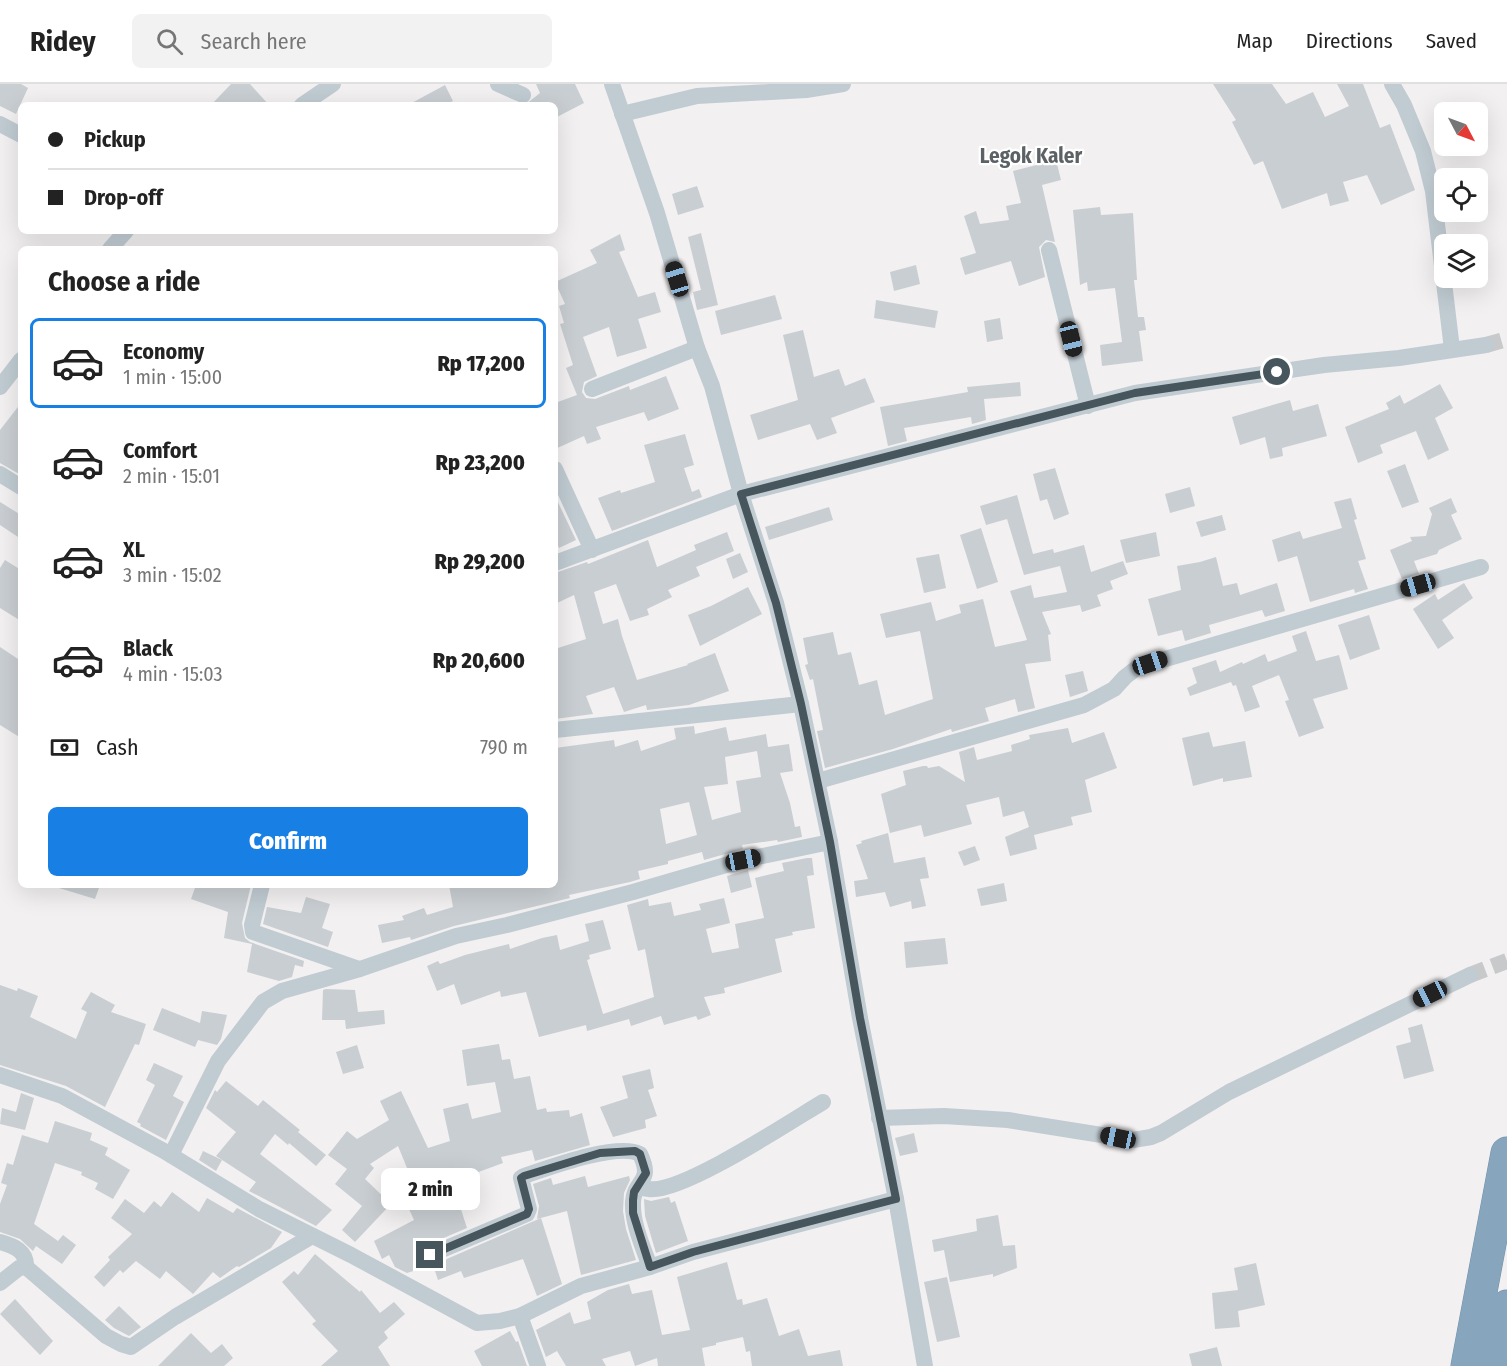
<!DOCTYPE html>
<html lang="en">
<head>
<meta charset="utf-8">
<style>
	:root { --surface:#fff; --page:#f2f2f2; --text:#222; --muted:#767676; --line:#e0e0e0; --accent:#1880e4 }
	body { margin:0; font-family:"Fira Sans Condensed",sans-serif; background:var(--page); color:var(--text); height:100vh; display:flex; flex-direction:column; font-size:22px; white-space:nowrap }
	* { box-sizing:border-box; margin:0 }
	p { font-size:20px; color:var(--muted) }
	.icon { flex:none; width:33px; height:33px; fill:none; stroke:currentColor; stroke-width:2; stroke-linecap:round; stroke-linejoin:round }
	.map { position:relative; flex:1; overflow:hidden }
	.details { position:absolute; left:18px; top:162px; width:540px; height:642px; display:flex; flex-direction:column; background:var(--surface); border-radius:9px; box-shadow:0 6px 24px #0002 }
	.details>* { flex:none }
	.guide { position:absolute; left:18px; top:18px; width:540px; height:132px; border-radius:9px; box-shadow:0 6px 24px #0002; display:grid; align-content:center; height:132px; padding:0 30px; background:var(--surface) }
	.needle { width:39px; rotate:131deg }
	.buttons { position:absolute; left:1434px; top:18px; display:grid; gap:12px }
	.buttons a { display:grid; place-items:center; width:54px; height:54px; border-radius:9px; background:var(--surface); box-shadow:0 6px 24px #0002; font-size:30px }
	.end { position:absolute; width:27px; height:27px; margin:-14px; border:8px solid #47555d; background:#fff; box-shadow:0 0 0 3px #fff }
	.from { border-radius:50% }
	.bubble { position:absolute; height:42px; border-radius:9px; background:var(--surface); box-shadow:0 6px 24px #0002; font-size:20px; font-weight:800; line-height:42px; text-align:center }
	.car { position:absolute; width:18px; height:36px; margin:-18px -9px; border-radius:8px; box-shadow:0 0 4px 2px #0007; background:linear-gradient(#222 24%,#8ab4d8 0 40%,#222 0 76%,#8ab4d8 0 86%,#222 0) }
	.guide b { display:flex; align-items:center; gap:21px; height:57px; font-size:22px }
	.guide b+b { border-top:2px solid var(--line) }
	.guide i { width:15px; height:15px; background:var(--text) }
	ul { padding:0; list-style:none }
	li { display:flex; align-items:center; gap:18px; height:90px; margin:0 12px 9px; padding:0 18px; border:3px solid transparent; border-radius:9px }
	li div { flex:1 }
	li b { display:block; font-size:22px }
	li em { font-style:normal; font-weight:800 }
	li.active { border-color:var(--accent) }
	li>.icon { width:54px; height:54px; stroke-width:1.5 }
	h2 { padding:0 30px; font-size:27px; line-height:72px }
	.pay { display:flex; align-items:center; gap:15px; height:66px; padding:0 30px; font-size:22px }
	.pay p { margin-inline-start:auto }
	.action { display:flex; gap:12px; margin-top:auto; padding:12px 30px }
	.action a { flex:1; height:69px; border-radius:9px; background:var(--accent); color:#fff; font-size:24px; font-weight:800; line-height:69px; text-align:center }
	header { display:flex; align-items:center; gap:36px; box-sizing:border-box; height:84px; padding:0 30px; background:var(--surface); border-bottom:2px solid var(--line) }
	header strong { font-size:28px }
	nav { display:flex; gap:33px; margin-inline-start:auto; font-size:21px }
	.search { width:420px; height:54px; background:var(--page); display:flex; align-items:center; gap:15px; box-sizing:border-box; padding:0 21px; border-radius:9px; color:var(--muted); font-size:22px }
	.map>svg:first-child { display:block }
	.building { fill:#c9ced2; fill-rule:evenodd }
	.lines { fill:none; stroke-linecap:round; stroke-linejoin:round }
	.street-tunnel { stroke:#c7c9cb; stroke-width:16; stroke-dasharray:16 8; stroke-linecap:butt }
	.highway-casing { stroke:#7291aa; stroke-width:33 }
	.street { stroke:#c0cbd2; stroke-width:16 }
	.highway { stroke:#87a6be; stroke-width:32 }
	.route { stroke:#47555d; stroke-width:8 }
	.labels { text-anchor:middle; stroke-width:4.5; stroke-linejoin:round; paint-order:stroke }
	.quarter-label { font-size:21px; font-weight:bold; fill:#5c6165; stroke:#fff }
</style>
</head>
<body>
<header>
<strong>Ridey</strong>
<div class="search"><svg class="icon" aria-label="search" viewBox="0 0 24 24"><circle cx="10" cy="10" r="6"/><path d="M15 15l6 6"/></svg>Search here</div>
<nav><a>Map</a><a>Directions</a><a>Saved</a></nav>
</header>
<div class="map">
<svg width="1507" height="1282" viewBox="0 0 1507 1282">
	<rect width="100%" height="100%" fill="#f2f0f0"/>
	<!-- building -->
	<g class="building">
		<path d="M0,0H21L28,4L16,30L0,22Z"/>
		<path d="M231,0H250L269,21H211Z"/>
		<path d="M536,0H575L584,19L555,34V21H525L540,9Z"/>
		<path d="M1213,0H1272L1286,20L1313,8L1325,33L1349,22L1337,0H1363L1380,44L1390,40L1415,106L1381,121L1367,91L1343,98L1349,117L1330,122L1327,109L1282,125L1263,77L1254,81L1232,38L1236,36Z"/>
		<path d="M445,1L453,17L445,21H408Z"/>
		<path d="M1056,76L1061,96L1042,101L1055,158L1046,156L1039,163L1045,193L1019,202L1011,177L965,191L960,174L976,169L964,132L976,127L980,140L1009,136L1006,122L1021,119L1013,87Z"/>
		<path d="M697,102L704,123L678,131L672,110Z"/>
		<path d="M1100,123L1101,131L1133,129L1137,196H1134L1138,233H1144L1146,246L1139,247L1143,277L1102,282L1100,261L1122,258L1115,204L1088,207L1087,198L1080,201L1073,126Z"/>
		<path d="M701,149L718,221L697,226L693,208L701,206L688,153Z"/>
		<path d="M620,150L625,166L619,168L638,213L655,208L661,228L638,235L647,264L617,273L609,243L583,253L597,292L584,298L582,308L586,314L595,315L629,302L630,306L666,292L679,325L648,337L644,328L596,343L601,355L587,360L584,352L555,365V319L577,311L566,284L573,281L560,240L564,239L559,222L565,220L555,198L597,179L590,166Z"/>
		<path d="M916,181L920,200L894,207L890,188Z"/>
		<path d="M775,211L782,235L721,251L715,227Z"/>
		<path d="M876,216L938,227L935,244L874,234Z"/>
		<path d="M1000,234L1003,255L987,258L984,237Z"/>
		<path d="M803,246L814,293L839,285L845,302L865,294L875,318L831,334L837,349L817,356L810,340L758,356L750,331L798,316L783,251Z"/>
		<path d="M1020,298L1021,312L984,315L986,336L972,340L971,333L904,344L907,357L888,362L880,323L968,308L967,303Z"/>
		<path d="M1440,300L1453,324L1435,334L1449,366L1428,376L1416,347L1380,361L1383,369L1358,379L1345,343L1389,325L1386,319L1400,311L1404,320Z"/>
		<path d="M1290,316L1293,327L1318,320L1327,352L1282,364L1283,372L1270,375L1265,353L1240,361L1232,333Z"/>
		<path d="M21,319V391L0,379V346Z"/>
		<path d="M685,350L694,381L684,384L692,408L699,405L702,413L612,447L598,414L620,406L621,409L655,398L644,361Z"/>
		<path d="M1405,380L1419,418L1402,424L1387,387Z"/>
		<path d="M1055,384L1069,430L1054,436L1047,415L1040,417L1033,390Z"/>
		<path d="M1190,403L1195,422L1170,429L1165,410Z"/>
		<path d="M1017,411L1033,470L1053,465L1054,469L1084,461L1091,488L1123,477L1128,490L1110,497L1113,505L1097,511L1101,522L1082,528L1080,521L1042,528L1051,550L1048,551L1051,577L1025,580L1035,624L1018,628L1015,615L985,624L989,637L952,648L951,645L893,665L825,684L817,647L823,646L813,595L810,596L805,581L808,580L803,554L833,548L838,571L851,568L859,601L877,596L885,631L933,615L920,547L886,554L880,530L931,518L936,537L961,529L959,521L983,515L995,563L1027,556L1010,507L1031,501L1034,514L1067,508L1060,482L1024,491L1007,435L986,441L980,422Z"/>
		<path d="M555,412L576,456L559,464L555,455Z"/>
		<path d="M1351,414L1357,435L1354,436L1366,475L1358,477L1368,505L1355,509L1354,505L1310,518L1297,472L1278,478L1272,456L1300,447L1303,455L1342,444L1334,418Z"/>
		<path d="M1451,414L1457,428L1451,431L1462,455L1439,466L1437,470L1414,477L1419,490L1402,495L1390,466L1412,457L1410,453L1426,452L1432,430L1429,424Z"/>
		<path d="M0,418L21,431V455L0,441Z"/>
		<path d="M829,423L833,436L769,456L765,443Z"/>
		<path d="M1222,431L1226,446L1201,453L1196,438Z"/>
		<path d="M981,444L998,498L977,505L960,451Z"/>
		<path d="M727,448L734,467L696,483L700,492L668,506L672,513L647,525L649,531L630,537L616,500L594,508L603,540L618,535L622,552L637,596L688,581L687,580L715,569L729,607L689,621L647,626L646,621L624,628L614,603L586,612L593,630L555,635V565L586,555L574,511L555,520V489L587,478L588,480L648,456L657,483L696,466L694,461Z"/>
		<path d="M1156,448L1160,472L1126,479L1120,456Z"/>
		<path d="M740,469L748,488L733,495L726,475Z"/>
		<path d="M939,470L946,504L924,509L916,474Z"/>
		<path d="M1216,473L1223,502L1237,499L1240,511L1277,499L1285,527L1265,533L1262,526L1209,541L1211,549L1185,557L1182,546L1158,552L1148,515L1181,506L1177,482L1200,478Z"/>
		<path d="M5,476L21,486V537L0,524V484Z"/>
		<path d="M1464,499L1473,514L1442,536L1454,554L1438,565L1413,525L1435,510L1438,516Z"/>
		<path d="M748,503L762,530L700,562L688,531L711,522Z"/>
		<path d="M1369,531L1380,565L1350,576L1338,541Z"/>
		<path d="M1306,547L1316,577L1339,571L1348,605L1313,615L1324,644L1299,653L1285,617L1289,616L1279,591L1252,602L1260,623L1245,628L1236,601L1233,602L1231,598L1190,612L1187,604L1197,599L1192,584L1216,576L1220,588L1242,578L1243,580L1265,570L1268,578L1297,567L1292,552Z"/>
		<path d="M0,563L21,577V654L0,641Z"/>
		<path d="M1083,587L1088,607L1070,613L1065,591Z"/>
		<path d="M694,642L695,650L726,643L729,657L766,650L768,663L789,660L793,687L780,689L790,719L795,743L800,742L802,753L778,758L777,756L742,761L743,765L704,776L702,768L668,777V780L638,787L640,795L630,798L569,811L570,814L454,842L411,856L410,853L382,859L378,841L404,836L402,832L424,824L427,831L453,823L449,801H555V664L614,656L615,663L638,656L641,667L676,655L674,644ZM757,667L761,693L736,697L741,728L712,736L704,703L728,700L725,673ZM689,718L697,751L666,760L660,725Z"/>
		<path d="M1068,644L1072,659L1104,648L1117,684L1085,696L1092,728L1071,733L1073,741L1034,751L1037,765L1010,772L1005,753L1029,743L1024,727L1003,733L999,713L966,721L972,740L924,753L921,741L890,749L881,710L906,701L903,687L923,682H927L928,684L939,682L965,698L959,668L974,663L977,676L1012,667L1011,661L1030,655L1029,651Z"/>
		<path d="M1209,648L1213,663L1245,657L1252,693L1223,698V694L1193,702L1182,654Z"/>
		<path d="M888,749L894,779L925,773L929,794L920,795L926,822L912,825L911,817L890,823L885,808L856,813L854,797L868,795L856,761L862,759L861,757Z"/>
		<path d="M975,762L980,776L964,782L958,768Z"/>
		<path d="M807,774H812L814,791L807,792L815,844L792,848L793,851L775,855L782,888L724,904L725,909L704,913L711,931L698,936L696,932L664,941L661,932L631,942L629,935L587,947L586,941L539,953L526,908L501,913L500,907L461,921L454,900L437,907L427,882L438,877L440,880L465,871L509,860L510,865L542,854L557,851L560,866L589,857L585,840L603,836L611,865L589,871L590,875L587,876L603,930L654,913L645,865L638,867L627,821L648,815L649,822L671,818L674,832L701,826L699,820L724,814L730,839L706,845L712,869L739,864L735,840L764,834L755,794L784,787L782,779Z"/>
		<path d="M748,786L752,803L731,809L727,792Z"/>
		<path d="M1004,799L1007,817L981,822L977,805Z"/>
		<path d="M59,801H100L95,815L59,804Z"/>
		<path d="M196,801H251L242,839L245,854L250,858L304,877L303,883L295,881L292,893L279,897L247,888L252,860L224,854L228,828L191,815Z"/>
		<path d="M306,813L330,820L322,844L333,848L328,863L263,840L267,823L301,829Z"/>
		<path d="M945,854L948,880L906,884L904,858Z"/>
		<path d="M0,901L17,907L18,904L38,912L30,933L76,955L87,928L81,925L91,908L115,921L111,928L146,940L139,961L135,960L105,1023L66,1002L0,981Z"/>
		<path d="M326,905L355,906L358,928L384,926L385,940L346,945L345,936H322L323,906Z"/>
		<path d="M162,924L200,939L202,927L227,931L221,955L217,961L198,956L195,963L153,946Z"/>
		<path d="M1422,940L1434,987L1404,995L1396,962L1411,958L1408,944Z"/>
		<path d="M499,960L502,976L510,975L514,995L530,992L537,1026L546,1024L547,1028L569,1026L570,1033L582,1029L590,1061L535,1077L532,1066L501,1073L503,1079L473,1090L479,1107L458,1116L467,1144L425,1162L420,1169V1175L424,1180L432,1181L407,1189L395,1183L389,1171L382,1175L374,1157L414,1136L408,1123L421,1118L398,1062L370,1080L374,1084L365,1095L391,1120L355,1158L342,1146L362,1122L335,1100L347,1085L328,1071L347,1047L357,1055L389,1036L380,1017L401,1007L428,1064L450,1057L443,1025L468,1019L472,1035L501,1028L495,998L467,1002L462,966Z"/>
		<path d="M357,961L364,984L343,990L336,968Z"/>
		<path d="M154,979L183,992L173,1012L184,1018L166,1056L140,1042L141,1040L137,1038L155,1001L146,996Z"/>
		<path d="M650,985L654,1004L648,1006L657,1032L645,1036L646,1044L613,1053L600,1023L628,1014L622,992Z"/>
		<path d="M226,997L258,1022L263,1016L300,1046L298,1048L326,1071L316,1082L289,1059L288,1061L275,1050L260,1070L332,1126L316,1142L249,1107L256,1098L216,1072L236,1048L206,1024L215,1006L217,1008Z"/>
		<path d="M21,1009L34,1014L25,1046L0,1040L2,1024L16,1028Z"/>
		<path d="M55,1037L92,1049L90,1056L108,1064L105,1071L130,1086L113,1115L95,1105L98,1099L81,1091L82,1088L55,1079L34,1140L58,1157L63,1151L76,1161L62,1180L36,1162L33,1167L20,1155L0,1148V1120L7,1101L1,1099L7,1079L13,1081L22,1051L48,1059Z"/>
		<path d="M914,1049L918,1068L900,1072L895,1054Z"/>
		<path d="M203,1067L222,1076L216,1087L199,1076Z"/>
		<path d="M585,1092L588,1103L629,1092L630,1096L624,1109L623,1127L626,1145L636,1176L581,1191L567,1127L537,1135L539,1122L533,1100L551,1094L553,1101Z"/>
		<path d="M172,1108L199,1128L207,1114L233,1129L237,1124L282,1148L271,1164L239,1183L237,1182L220,1194L213,1188L193,1210L166,1187L160,1195L136,1177L123,1189L120,1186L104,1203L94,1193L110,1176L108,1173L132,1150L111,1134L125,1115L144,1129L154,1117L161,1123Z"/>
		<path d="M669,1113L671,1119L675,1117L688,1157L656,1169L645,1132L644,1115L651,1117Z"/>
		<path d="M998,1131L1003,1162L1015,1161L1017,1184L993,1193V1190L950,1198L944,1166L934,1168L932,1156L977,1147L976,1135Z"/>
		<path d="M541,1134L562,1200L537,1212L523,1175L464,1194L461,1187L438,1196L433,1181Z"/>
		<path d="M315,1170L360,1208L361,1206L380,1229L394,1218L405,1230L384,1248L388,1254L378,1263L390,1282H321L338,1267L312,1240L316,1237L282,1198L294,1187L298,1191Z"/>
		<path d="M727,1178L737,1216L742,1215L743,1221L767,1214L779,1252L799,1245L808,1272L840,1266L843,1282H752L750,1267L746,1268L743,1253L716,1259V1261L702,1264L705,1282H658L657,1274L635,1282L630,1267L602,1275L606,1282H566L557,1267L546,1273L536,1246L570,1228L574,1240L591,1235L587,1218L608,1206L629,1200L632,1210L652,1206L662,1251L690,1246L677,1193Z"/>
		<path d="M1256,1179L1265,1221L1238,1227L1240,1243L1215,1245L1212,1209L1238,1206L1234,1184Z"/>
		<path d="M947,1193L960,1253L937,1258L924,1198Z"/>
		<path d="M15,1215L53,1257L40,1271L0,1230Z"/>
		<path d="M119,1222L141,1243L129,1252L114,1244L105,1236Z"/>
		<path d="M510,1247L516,1258L518,1257L527,1282H482L474,1267Z"/>
		<path d="M191,1249L211,1269L222,1260L233,1274L224,1282H158Z"/>
		<path d="M1217,1263L1222,1282H1192L1189,1270Z"/>
	</g>
	<g class="lines">
		<!-- street-tunnel -->
		<g class="street-tunnel">
			<path d="M1486,261L1507,255"/>
			<path d="M1470,891L1507,877"/>
		</g>
		<defs>
			<g id="highway">
				<path d="M1467,1282L1507,1069"/>
				<path d="M1496,1282L1507,1222"/>
			</g>
		</defs>
		<!-- highway casing -->
		<use href="#highway" class="highway-casing"/>
		<!-- street -->
		<g class="street">
			<path d="M498,0L523,11"/>
			<path d="M612,0L657,129L697,264L712,302L741,410L776,519L801,620L830,758L860,934L896,1115L925,1282"/>
			<path d="M1392,0L1404,21L1423,67L1433,107L1452,265"/>
			<path d="M302,21L333,0"/>
			<path d="M622,30L697,12L806,6L843,0"/>
			<path d="M0,40L21,51"/>
			<path d="M110,165L126,147"/>
			<path d="M1049,166L1088,322"/>
			<path d="M0,303L21,276"/>
			<path d="M592,305L697,264"/>
			<path d="M555,385L592,466"/>
			<path d="M0,390L21,403"/>
			<path d="M555,479L741,410L1135,309L1324,281L1399,274L1486,261"/>
			<path d="M555,646L801,620"/>
			<path d="M818,697L1084,621L1114,605L1125,593L1138,583L1481,483"/>
			<path d="M262,801L252,841L253,848L359,885"/>
			<path d="M0,991L62,1012L164,1067L259,1125L351,1171L477,1239L500,1237L520,1232L581,1202L650,1183L693,1168L896,1115"/>
			<path d="M879,1034L944,1032L1008,1036L1133,1056L1151,1053L1161,1049L1229,1008L1470,891"/>
			<path d="M171,1071L218,977L263,918L282,907L360,885L456,852L507,841L633,808L743,776L830,758"/>
			<path d="M640,1102C643,1103 645,1105 649,1105C681,1110 791,1037 823,1018"/>
			<path d="M0,1158C14,1162 27,1167 26,1183"/>
			<path d="M430,1171L527,1130L529,1125L521,1094L524,1092C548,1084 617,1058 640,1070C654,1099 634,1095 633,1118C632,1139 643,1163 650,1183"/>
			<path d="M0,1199L19,1184L26,1183L106,1252L121,1260L131,1263L175,1233L312,1152"/>
			<path d="M520,1232L538,1282"/>
		</g>
		<!-- highway -->
		<use href="#highway" class="highway"/>
	</g>
	<g class="lines">
		<!-- route -->
		<path class="route" d="M430,1171L527,1130L529,1125L521,1094L524,1092L600,1069L635,1067L640,1070L646,1089L634,1108L633,1116V1129L650,1183L693,1168L896,1115L860,934L830,758L801,620L776,519L741,410L1135,309L1277,288"/>
	</g>
	<g class="labels">
		<!-- quarter labels -->
		<g class="quarter-label">
			<text x="1031" y="79">Legok Kaler</text>
		</g>
	</g>
</svg>
<div class="buttons">
<a><svg class="needle" viewBox="-14 -14 28 28"><path d="M0-13l5 13h-10z" fill="#e53935"/><path d="M0 13l5-13h-10z" fill="#767676"/></svg></a>
<a><svg class="icon" aria-label="locate" viewBox="0 0 24 24"><circle cx="12" cy="12" r="6"/><path d="M12 2v4M12 18v4M2 12h4M18 12h4"/></svg></a>
<a><svg class="icon" aria-label="layers" viewBox="0 0 24 24"><path d="M12 4l9 5-9 5-9-5zM3 14l9 5 9-5"/></svg></a>
</div>
<i class="end from" style="left:1277px;top:288px"></i>
<i class="end" style="left:430px;top:1171px"></i>
<div class="bubble" style="left:381px;top:1084px;width:99px">2 min</div>
<i class="car" style="left:677px;top:195px;rotate:343deg"></i>
<i class="car" style="left:1071px;top:255px;rotate:166deg"></i>
<i class="car" style="left:1418px;top:501px;rotate:254deg"></i>
<i class="car" style="left:1150px;top:579px;rotate:72deg"></i>
<i class="car" style="left:743px;top:776px;rotate:79deg"></i>
<i class="car" style="left:1430px;top:910px;rotate:244deg"></i>
<i class="car" style="left:1118px;top:1054px;rotate:282deg"></i>
<div class="guide">
<b><i class="from"></i>Pickup</b>
<b><i></i>Drop-off</b>
</div>
<section class="details">
<h2>Choose a ride</h2>
<ul>
<li class="active"><svg class="icon" aria-label="car" viewBox="0 0 24 24"><path d="M5 17H2v-5l4-1 3-4h7l3 4 3 1v5h-3M9 17h6M6 11h13"/><circle cx="7" cy="17" r="2"/><circle cx="17" cy="17" r="2"/></svg><div><b>Economy</b><p>1 min · 15:00</p></div><em>Rp 17,200</em></li>
<li><svg class="icon" aria-label="car" viewBox="0 0 24 24"><path d="M5 17H2v-5l4-1 3-4h7l3 4 3 1v5h-3M9 17h6M6 11h13"/><circle cx="7" cy="17" r="2"/><circle cx="17" cy="17" r="2"/></svg><div><b>Comfort</b><p>2 min · 15:01</p></div><em>Rp 23,200</em></li>
<li><svg class="icon" aria-label="car" viewBox="0 0 24 24"><path d="M5 17H2v-5l4-1 3-4h7l3 4 3 1v5h-3M9 17h6M6 11h13"/><circle cx="7" cy="17" r="2"/><circle cx="17" cy="17" r="2"/></svg><div><b>XL</b><p>3 min · 15:02</p></div><em>Rp 29,200</em></li>
<li><svg class="icon" aria-label="car" viewBox="0 0 24 24"><path d="M5 17H2v-5l4-1 3-4h7l3 4 3 1v5h-3M9 17h6M6 11h13"/><circle cx="7" cy="17" r="2"/><circle cx="17" cy="17" r="2"/></svg><div><b>Black</b><p>4 min · 15:03</p></div><em>Rp 20,600</em></li>
</ul>
<div class="pay"><svg class="icon" aria-label="cash" viewBox="0 0 24 24"><path d="M3 7h18v10H3z"/><circle cx="12" cy="12" r="2"/></svg>Cash<p>790 m</p></div>
<div class="action"><a>Confirm</a></div>
</section>
</div>
</body>
</html>
